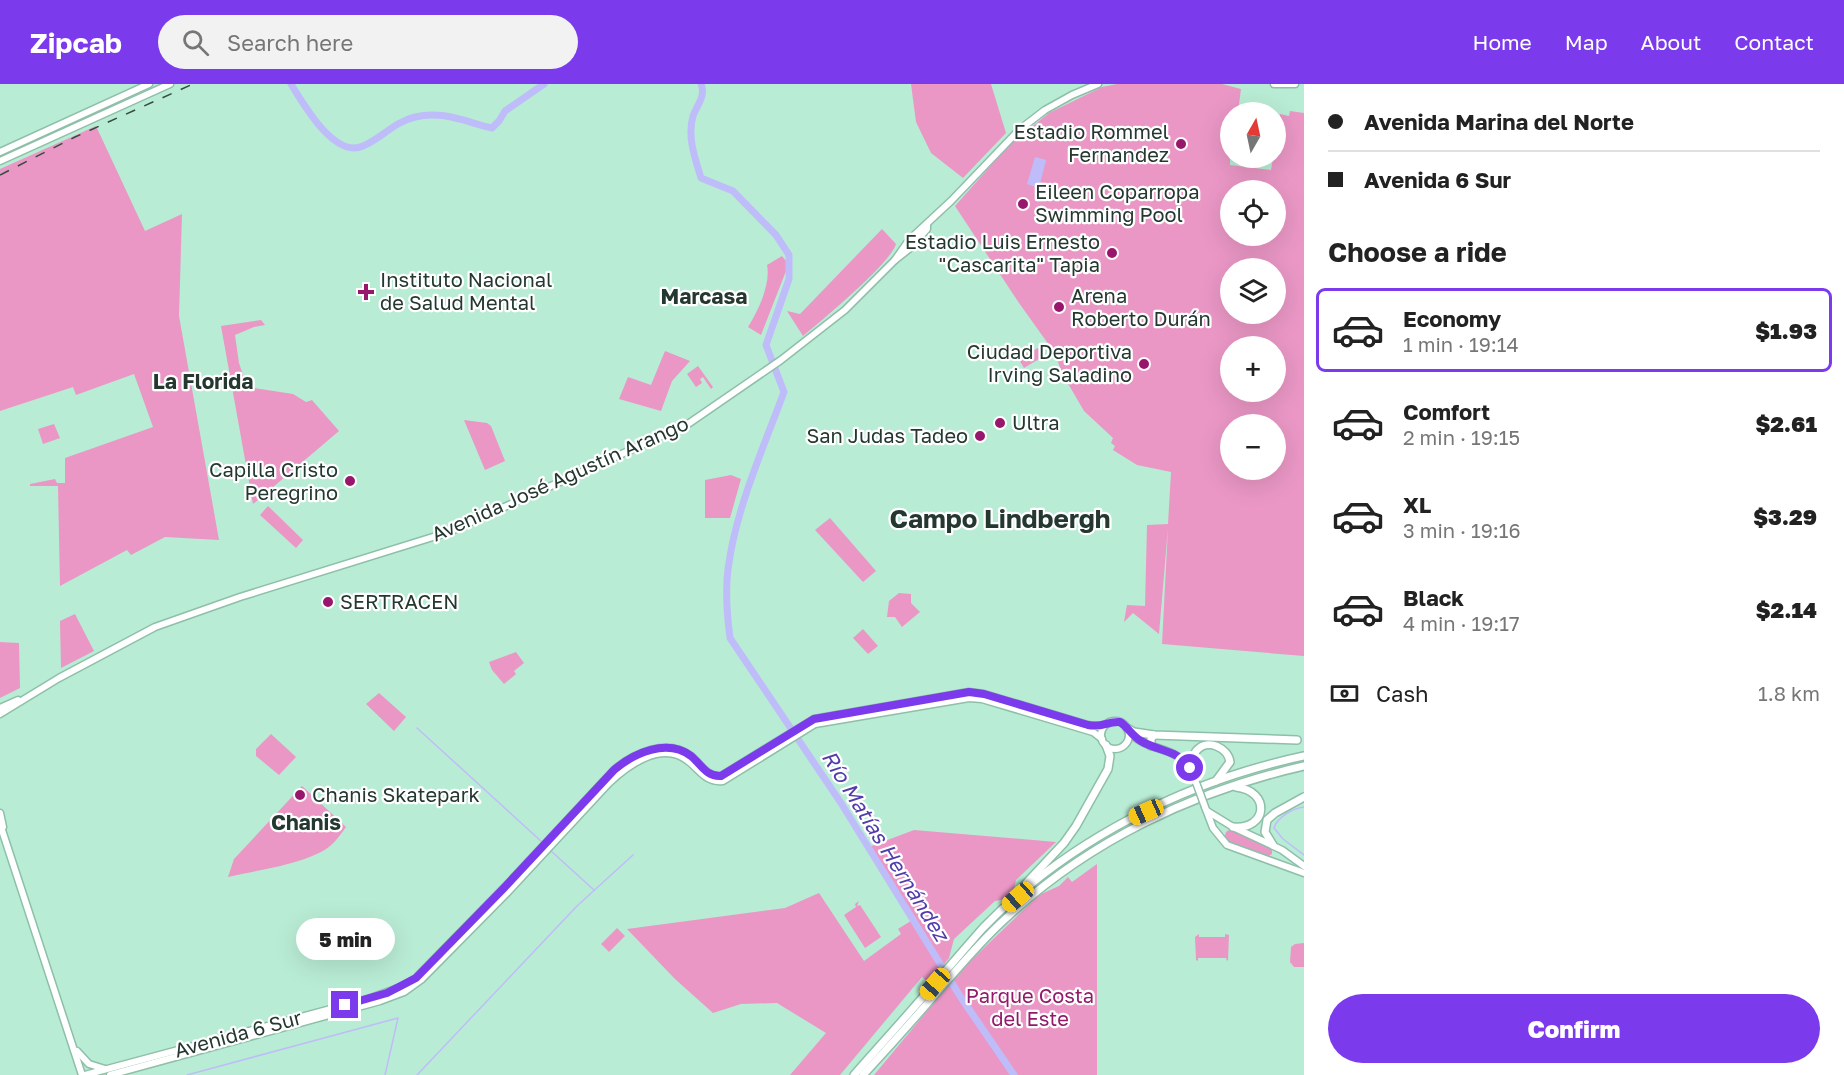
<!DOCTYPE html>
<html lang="en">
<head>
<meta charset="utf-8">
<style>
	:root { --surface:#fff; --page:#f2f2f2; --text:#222; --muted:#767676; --line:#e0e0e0; --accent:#7c3aed }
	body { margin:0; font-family:"Golos Text",sans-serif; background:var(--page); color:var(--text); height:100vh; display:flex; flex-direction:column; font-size:22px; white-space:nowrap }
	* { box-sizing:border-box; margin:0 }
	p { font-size:20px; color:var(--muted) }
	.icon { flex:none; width:33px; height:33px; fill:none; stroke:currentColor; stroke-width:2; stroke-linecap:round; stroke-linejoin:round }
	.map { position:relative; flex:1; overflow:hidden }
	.drawer { display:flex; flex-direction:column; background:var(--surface); width:540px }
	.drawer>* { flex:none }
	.guide { display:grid; align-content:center; height:132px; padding:0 24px; background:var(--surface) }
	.needle { width:39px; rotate:9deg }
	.controls { position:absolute; left:1220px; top:18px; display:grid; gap:12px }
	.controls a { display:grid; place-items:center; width:66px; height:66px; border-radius:50%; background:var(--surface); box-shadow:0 6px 24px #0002; font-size:30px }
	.end { position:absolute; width:27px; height:27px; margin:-14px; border:8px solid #7c3aed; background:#fff; box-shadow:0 0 0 3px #fff }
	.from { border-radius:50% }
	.bubble { position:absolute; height:42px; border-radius:21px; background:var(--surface); box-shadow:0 6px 24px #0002; font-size:20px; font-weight:800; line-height:42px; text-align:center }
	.car { position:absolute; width:18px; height:36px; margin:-18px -9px; border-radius:8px; box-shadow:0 0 4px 2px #0007; background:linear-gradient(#f5c518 24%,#345 0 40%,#f5c518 0 76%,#345 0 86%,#f5c518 0) }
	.guide b { display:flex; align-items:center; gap:21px; height:57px; font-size:22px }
	.guide b+b { border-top:2px solid var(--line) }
	.guide i { width:15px; height:15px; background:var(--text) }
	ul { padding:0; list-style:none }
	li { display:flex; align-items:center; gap:18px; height:84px; margin:0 12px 9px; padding:0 12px; border:3px solid transparent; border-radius:9px }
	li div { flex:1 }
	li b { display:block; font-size:22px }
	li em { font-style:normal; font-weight:800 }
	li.active { border-color:var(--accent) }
	li>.icon { width:54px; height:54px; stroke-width:1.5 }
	h2 { padding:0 24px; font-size:27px; line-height:72px }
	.pay { display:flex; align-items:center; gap:15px; height:66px; padding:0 24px; font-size:22px }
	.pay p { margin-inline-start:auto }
	.primary-button { display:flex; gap:12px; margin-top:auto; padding:12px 24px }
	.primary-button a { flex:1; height:69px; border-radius:36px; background:var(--accent); color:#fff; font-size:24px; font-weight:800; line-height:69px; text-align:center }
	header { display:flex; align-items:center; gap:36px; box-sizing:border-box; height:84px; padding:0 30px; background:var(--accent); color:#fff }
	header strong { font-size:28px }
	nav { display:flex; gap:33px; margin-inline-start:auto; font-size:21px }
	.search { width:420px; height:54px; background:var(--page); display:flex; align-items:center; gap:15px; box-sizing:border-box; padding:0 21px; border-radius:33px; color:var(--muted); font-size:22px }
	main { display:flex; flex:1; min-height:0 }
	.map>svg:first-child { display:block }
	.green { fill:#ea97c5; fill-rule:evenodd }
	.water { fill:#bfbdf9 }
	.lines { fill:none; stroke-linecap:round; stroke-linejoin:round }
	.stream { stroke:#bfbdf9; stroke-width:1.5 }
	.river { stroke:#bfbdf9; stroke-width:7 }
	.major-casing { stroke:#8ebfa9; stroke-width:9 }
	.highway-casing { stroke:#8ebfa9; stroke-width:10 }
	.major { stroke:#fff; stroke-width:6 }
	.highway { stroke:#fff; stroke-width:7 }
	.rail { stroke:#344b41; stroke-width:1.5; stroke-dasharray:10 10; stroke-linecap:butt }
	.major-bridge-casing { stroke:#8ebfa9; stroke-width:9; stroke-linecap:butt }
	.major-bridge { stroke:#fff; stroke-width:6 }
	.route { stroke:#7c3aed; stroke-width:8 }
	.poi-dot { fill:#98176d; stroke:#fff; stroke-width:2 }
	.labels { text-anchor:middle; stroke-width:4.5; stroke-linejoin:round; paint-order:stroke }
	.poi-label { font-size:20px; fill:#243830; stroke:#fff; text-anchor:start }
	.street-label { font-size:20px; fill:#243830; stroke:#fff }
	.park-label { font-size:20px; fill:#911a69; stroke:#fff }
	.neighbourhood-label { font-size:21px; font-weight:bold; fill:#243830; stroke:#fff }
	.water-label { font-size:21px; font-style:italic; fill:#513cac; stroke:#fff }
	.district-label { font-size:26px; font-weight:bold; fill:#243830; stroke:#fff }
</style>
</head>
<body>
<header>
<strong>Zipcab</strong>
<div class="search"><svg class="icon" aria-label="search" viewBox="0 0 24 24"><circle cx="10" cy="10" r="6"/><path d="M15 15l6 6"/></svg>Search here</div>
<nav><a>Home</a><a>Map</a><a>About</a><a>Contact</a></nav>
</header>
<main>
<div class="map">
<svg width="1304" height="991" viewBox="0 0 1304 991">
	<rect width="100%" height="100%" fill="#b9ecd5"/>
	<!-- green -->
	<g class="green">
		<path d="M911,0H991L1006,49L963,94L931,69L916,38Z"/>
		<path d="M1117,0H1222L1241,5L1238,28H1230V81L1271,86L1273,74H1275L1280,30L1289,32L1290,27L1304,29V572L1162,560L1168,444L1159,550L1133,529L1124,538L1127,521L1145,522L1147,441L1168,440L1171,388L1137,381L1113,366L1115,362L1111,359L1113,354L1084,327L1063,291L1054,268L1019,219L955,122L1008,62L1049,29L1102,3ZM1230,106H1275V152H1230ZM1230,184H1275V230H1230ZM1230,262H1275V308H1230ZM1230,340H1275V386H1230Z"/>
		<path d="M96,42L145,147L182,130L179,232L219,456L165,453L131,471L127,466L60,502L58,402H30V400L55,395L57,399H65V374L153,343L134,290L76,311L73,303L0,327V85Z"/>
		<path d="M882,145L896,160C891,179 821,237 803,252L787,227L800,230Z"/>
		<path d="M782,172L786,177V187L761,251L748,243C758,227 771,200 767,181Z"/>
		<path d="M261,236L265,241L254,243L235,251L239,279L247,303L293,310L306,318L312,316L339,347L253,420L221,242Z"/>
		<path d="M1038,264L1044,272L1024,284L1018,274Z"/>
		<path d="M665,267L690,277L672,297L661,327L619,315L628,293L651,301Z"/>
		<path d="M698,282L713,303L711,305L703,293L700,295L702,299L696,303L687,290Z"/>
		<path d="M464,336L487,339L491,342L505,377L485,386Z"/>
		<path d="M54,340L60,354L43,360L38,345Z"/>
		<path d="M731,391L741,395L730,434H705V396Z"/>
		<path d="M268,422L303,456L296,464L260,431Z"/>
		<path d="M830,434L876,487L863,498L815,446Z"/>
		<path d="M899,509L911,510V519L920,528L902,543L895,533H887L889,517Z"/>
		<path d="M75,530L94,567L61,584L60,537Z"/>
		<path d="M863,545L878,562L868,570L853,554Z"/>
		<path d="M0,558L19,559L20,604L0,614Z"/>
		<path d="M516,568L524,579L514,587L516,590L504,600L492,586L489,578Z"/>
		<path d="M379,609L406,633L394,647L366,620Z"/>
		<path d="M271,650L296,673L279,691L256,672V665Z"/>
		<path d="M302,702L346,743C339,753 331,764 319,769C292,782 258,786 228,793L234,775Z"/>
		<path d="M914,746L1056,758L1016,796L1014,805L1006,815L995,817L954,855L949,874L929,899L922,893L840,991H790L826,949L777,919L741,920L713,929L675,895L627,845L785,824L819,809L864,877L901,850L898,845L914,835L869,763Z"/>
		<path d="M1229,746H1233L1272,764V770L1267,773L1233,761L1224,755L1226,748Z"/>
		<path d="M1097,780V991H874L962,885L1039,811L1059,802L1068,793L1072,798Z"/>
		<path d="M859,817L857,822L860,821L881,853L865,864L844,831L856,823L855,820Z"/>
		<path d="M617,844L625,852L609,868L601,860Z"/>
		<path d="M1199,850V853H1225V850L1229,851L1228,876L1227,877L1226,874H1198V877L1196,876L1195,853Z"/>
		<path d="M1304,859V883H1294L1290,878L1291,863L1295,860Z"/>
	</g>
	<!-- water -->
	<path class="water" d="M1035,73L1046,76L1039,104L1027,100Z"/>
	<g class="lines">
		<!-- stream -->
		<g class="stream">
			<path d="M417,644L542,758"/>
			<path d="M1304,723C1294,724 1277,733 1274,744L1283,755L1304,771"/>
			<path d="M551,767L594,806"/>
			<path d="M187,991L398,934L385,991"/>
			<path d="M417,991L577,822L633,771"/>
		</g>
		<!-- river -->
		<g class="river">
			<path d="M291,0C303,19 334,75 363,62C382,54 394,38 415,33C442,26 466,38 492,44L499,37L505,27L544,0"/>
			<path d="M701,0C706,12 697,21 693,32C687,53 695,74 701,94L733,107L776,151L789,171V195L766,261L784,308C763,365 736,424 728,485C725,508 727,531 730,554L841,719L960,912L1014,991"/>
		</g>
		<defs>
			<g id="major">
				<path d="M1274,0H1295"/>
				<path d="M0,68L149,0"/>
				<path d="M0,77L170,0"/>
				<path d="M895,176L909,165L927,145V141"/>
				<path d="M0,624L18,616"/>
				<path d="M0,630L59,594L155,543L240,513L449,448L688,340L781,276L845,226L895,176L909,156L951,117L1019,46L1045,26L1072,11L1098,0"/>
				<circle cx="1115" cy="651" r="14"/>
				<path d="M1129,648C1153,672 1177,657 1194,693"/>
				<path d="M1205,723L1213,744L1227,761L1304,789"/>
				<path d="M1207,727L1233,743L1282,766L1304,782"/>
				<path d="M0,729L3,743"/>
				<path d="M0,740L82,991"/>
				<path d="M77,967L89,980L105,985"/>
				<path d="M85,991L368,915L401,903L416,894L503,805L614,686C634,669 667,654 691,672C701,680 706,693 721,692L814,635L969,608L984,610L1088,641L1098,643L1107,640"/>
				<path d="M110,991L380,917L404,908L422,895L507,809L609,699C628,681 662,656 688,677C700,686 706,699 723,697L815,640L969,614L982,615L1093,648L1102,655"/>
			</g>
			<g id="highway">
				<path d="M1127,644L1134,648L1154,651L1297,656"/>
				<path d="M1151,662V655L1154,651"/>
				<path d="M1190,684C1192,678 1193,670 1197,666C1208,654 1228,664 1230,678L1216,697"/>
				<path d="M1233,743C1268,746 1271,707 1236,703"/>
				<path d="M1273,761L1265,748L1267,736L1275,729L1304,713"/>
				<path d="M1016,810L1064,759L1076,742L1108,685L1110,672L1106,661"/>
				<path d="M854,991C881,960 909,930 935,899C951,881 967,862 983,844C1068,756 1186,697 1304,672"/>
				<path d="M863,991C889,963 914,935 939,906C960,882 980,858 1004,836C1087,758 1193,707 1304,682"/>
			</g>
		</defs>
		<!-- major casing -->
		<use href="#major" class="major-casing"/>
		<!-- highway casing -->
		<use href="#highway" class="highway-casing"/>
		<!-- major -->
		<use href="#major" class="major"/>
		<!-- highway -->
		<use href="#highway" class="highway"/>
		<!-- rail -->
		<path class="rail" d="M0,91L75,53L193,0"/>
		<defs>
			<path id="major-bridge" d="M1194,693L1205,723"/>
		</defs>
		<!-- major-bridge casing -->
		<use href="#major-bridge" class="major-bridge-casing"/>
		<!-- major-bridge -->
		<use href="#major-bridge" class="major-bridge"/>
	</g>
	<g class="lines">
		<!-- route -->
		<path class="route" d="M345,921L387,909L416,894L503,805L614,686C634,669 667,654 691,672C701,680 706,693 721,692L814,635L969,608L984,610L1088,641C1103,644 1107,637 1120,638C1128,643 1132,652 1141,657C1157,667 1179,666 1190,684"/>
	</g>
	<!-- markers -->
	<g class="poi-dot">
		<circle cx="1181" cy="60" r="6"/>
		<circle cx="1023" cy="120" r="6"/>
		<circle cx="1112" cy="169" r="6"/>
		<path d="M363 199h6v6h6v6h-6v6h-6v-6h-6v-6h6z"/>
		<circle cx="1059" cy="223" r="6"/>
		<circle cx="1144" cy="280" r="6"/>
		<circle cx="1000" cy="339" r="6"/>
		<circle cx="980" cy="352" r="6"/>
		<circle cx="350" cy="397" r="6"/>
		<circle cx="328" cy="518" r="6"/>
		<circle cx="300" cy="711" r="6"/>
	</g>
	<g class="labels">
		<!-- poi labels -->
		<g class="poi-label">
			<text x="1169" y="55" text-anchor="end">Estadio Rommel<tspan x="1169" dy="23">Fernandez</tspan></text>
			<text x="1035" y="115">Eileen Coparropa<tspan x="1035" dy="23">Swimming Pool</tspan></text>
			<text x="1100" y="165" text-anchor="end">Estadio Luis Ernesto<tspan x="1100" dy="23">"Cascarita" Tapia</tspan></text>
			<text x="380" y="203">Instituto Nacional<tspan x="380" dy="23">de Salud Mental</tspan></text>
			<text x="1071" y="219">Arena<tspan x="1071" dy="23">Roberto Durán</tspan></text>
			<text x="1132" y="275" text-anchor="end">Ciudad Deportiva<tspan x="1132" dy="23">Irving Saladino</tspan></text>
			<text x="1012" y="346">Ultra</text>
			<text x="968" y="359" text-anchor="end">San Judas Tadeo</text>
			<text x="338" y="393" text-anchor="end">Capilla Cristo<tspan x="338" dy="23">Peregrino</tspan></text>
			<text x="340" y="525">SERTRACEN</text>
			<text x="312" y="718">Chanis Skatepark</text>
		</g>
		<!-- street labels -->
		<g class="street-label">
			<text transform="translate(560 395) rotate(-24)" y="7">Avenida José Agustín Arango</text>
			<text transform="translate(238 950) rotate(-15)" y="7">Avenida 6 Sur</text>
		</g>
		<!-- park labels -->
		<g class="park-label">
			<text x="1030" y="919">Parque Costa<tspan x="1030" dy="23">del Este</tspan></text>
		</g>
		<!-- neighbourhood labels -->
		<g class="neighbourhood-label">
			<text x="704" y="220">Marcasa</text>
			<text x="203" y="305">La Florida</text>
			<text x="306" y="746">Chanis</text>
		</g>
		<!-- water labels -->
		<g class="water-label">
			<text transform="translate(885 762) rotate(58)" y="7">Río Matías Hernández</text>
		</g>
		<!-- district labels -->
		<g class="district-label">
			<text x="1000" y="444">Campo Lindbergh</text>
		</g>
	</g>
</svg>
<div class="controls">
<a><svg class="needle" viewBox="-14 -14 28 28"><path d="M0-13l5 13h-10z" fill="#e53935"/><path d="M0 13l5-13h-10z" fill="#767676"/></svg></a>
<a><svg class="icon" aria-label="locate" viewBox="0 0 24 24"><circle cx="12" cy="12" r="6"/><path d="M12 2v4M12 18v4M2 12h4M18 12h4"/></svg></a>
<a><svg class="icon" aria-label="layers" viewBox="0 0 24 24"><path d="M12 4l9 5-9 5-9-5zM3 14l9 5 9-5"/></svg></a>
<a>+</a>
<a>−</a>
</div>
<i class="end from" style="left:1190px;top:684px"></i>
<i class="end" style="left:345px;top:921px"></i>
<div class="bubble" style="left:296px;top:834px;width:99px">5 min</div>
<i class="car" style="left:1146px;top:728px;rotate:246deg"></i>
<i class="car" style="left:1018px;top:813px;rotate:229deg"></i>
<i class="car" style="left:935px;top:900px;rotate:221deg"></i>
</div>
<section class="drawer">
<div class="guide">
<b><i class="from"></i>Avenida Marina del Norte</b>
<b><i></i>Avenida 6 Sur</b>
</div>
<h2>Choose a ride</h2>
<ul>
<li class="active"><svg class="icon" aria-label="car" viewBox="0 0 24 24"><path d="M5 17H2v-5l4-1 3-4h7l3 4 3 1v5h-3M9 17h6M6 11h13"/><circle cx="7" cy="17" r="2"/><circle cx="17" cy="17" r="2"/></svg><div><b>Economy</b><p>1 min · 19:14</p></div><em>$1.93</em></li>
<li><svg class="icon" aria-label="car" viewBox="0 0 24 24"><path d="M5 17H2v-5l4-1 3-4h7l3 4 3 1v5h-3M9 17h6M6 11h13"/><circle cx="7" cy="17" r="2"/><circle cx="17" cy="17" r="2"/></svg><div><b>Comfort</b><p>2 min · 19:15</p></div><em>$2.61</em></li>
<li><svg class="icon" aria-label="car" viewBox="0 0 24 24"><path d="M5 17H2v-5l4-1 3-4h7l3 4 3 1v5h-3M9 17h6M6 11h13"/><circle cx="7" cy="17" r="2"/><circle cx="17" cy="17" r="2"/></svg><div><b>XL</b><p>3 min · 19:16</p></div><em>$3.29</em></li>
<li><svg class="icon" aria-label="car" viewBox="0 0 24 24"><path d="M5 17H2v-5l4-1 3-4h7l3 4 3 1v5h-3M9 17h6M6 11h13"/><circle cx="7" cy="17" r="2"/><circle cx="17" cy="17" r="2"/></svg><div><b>Black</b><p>4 min · 19:17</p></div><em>$2.14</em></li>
</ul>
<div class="pay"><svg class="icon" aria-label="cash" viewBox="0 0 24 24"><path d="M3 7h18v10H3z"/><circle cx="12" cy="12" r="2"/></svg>Cash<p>1.8 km</p></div>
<div class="primary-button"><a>Confirm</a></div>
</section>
</main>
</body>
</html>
